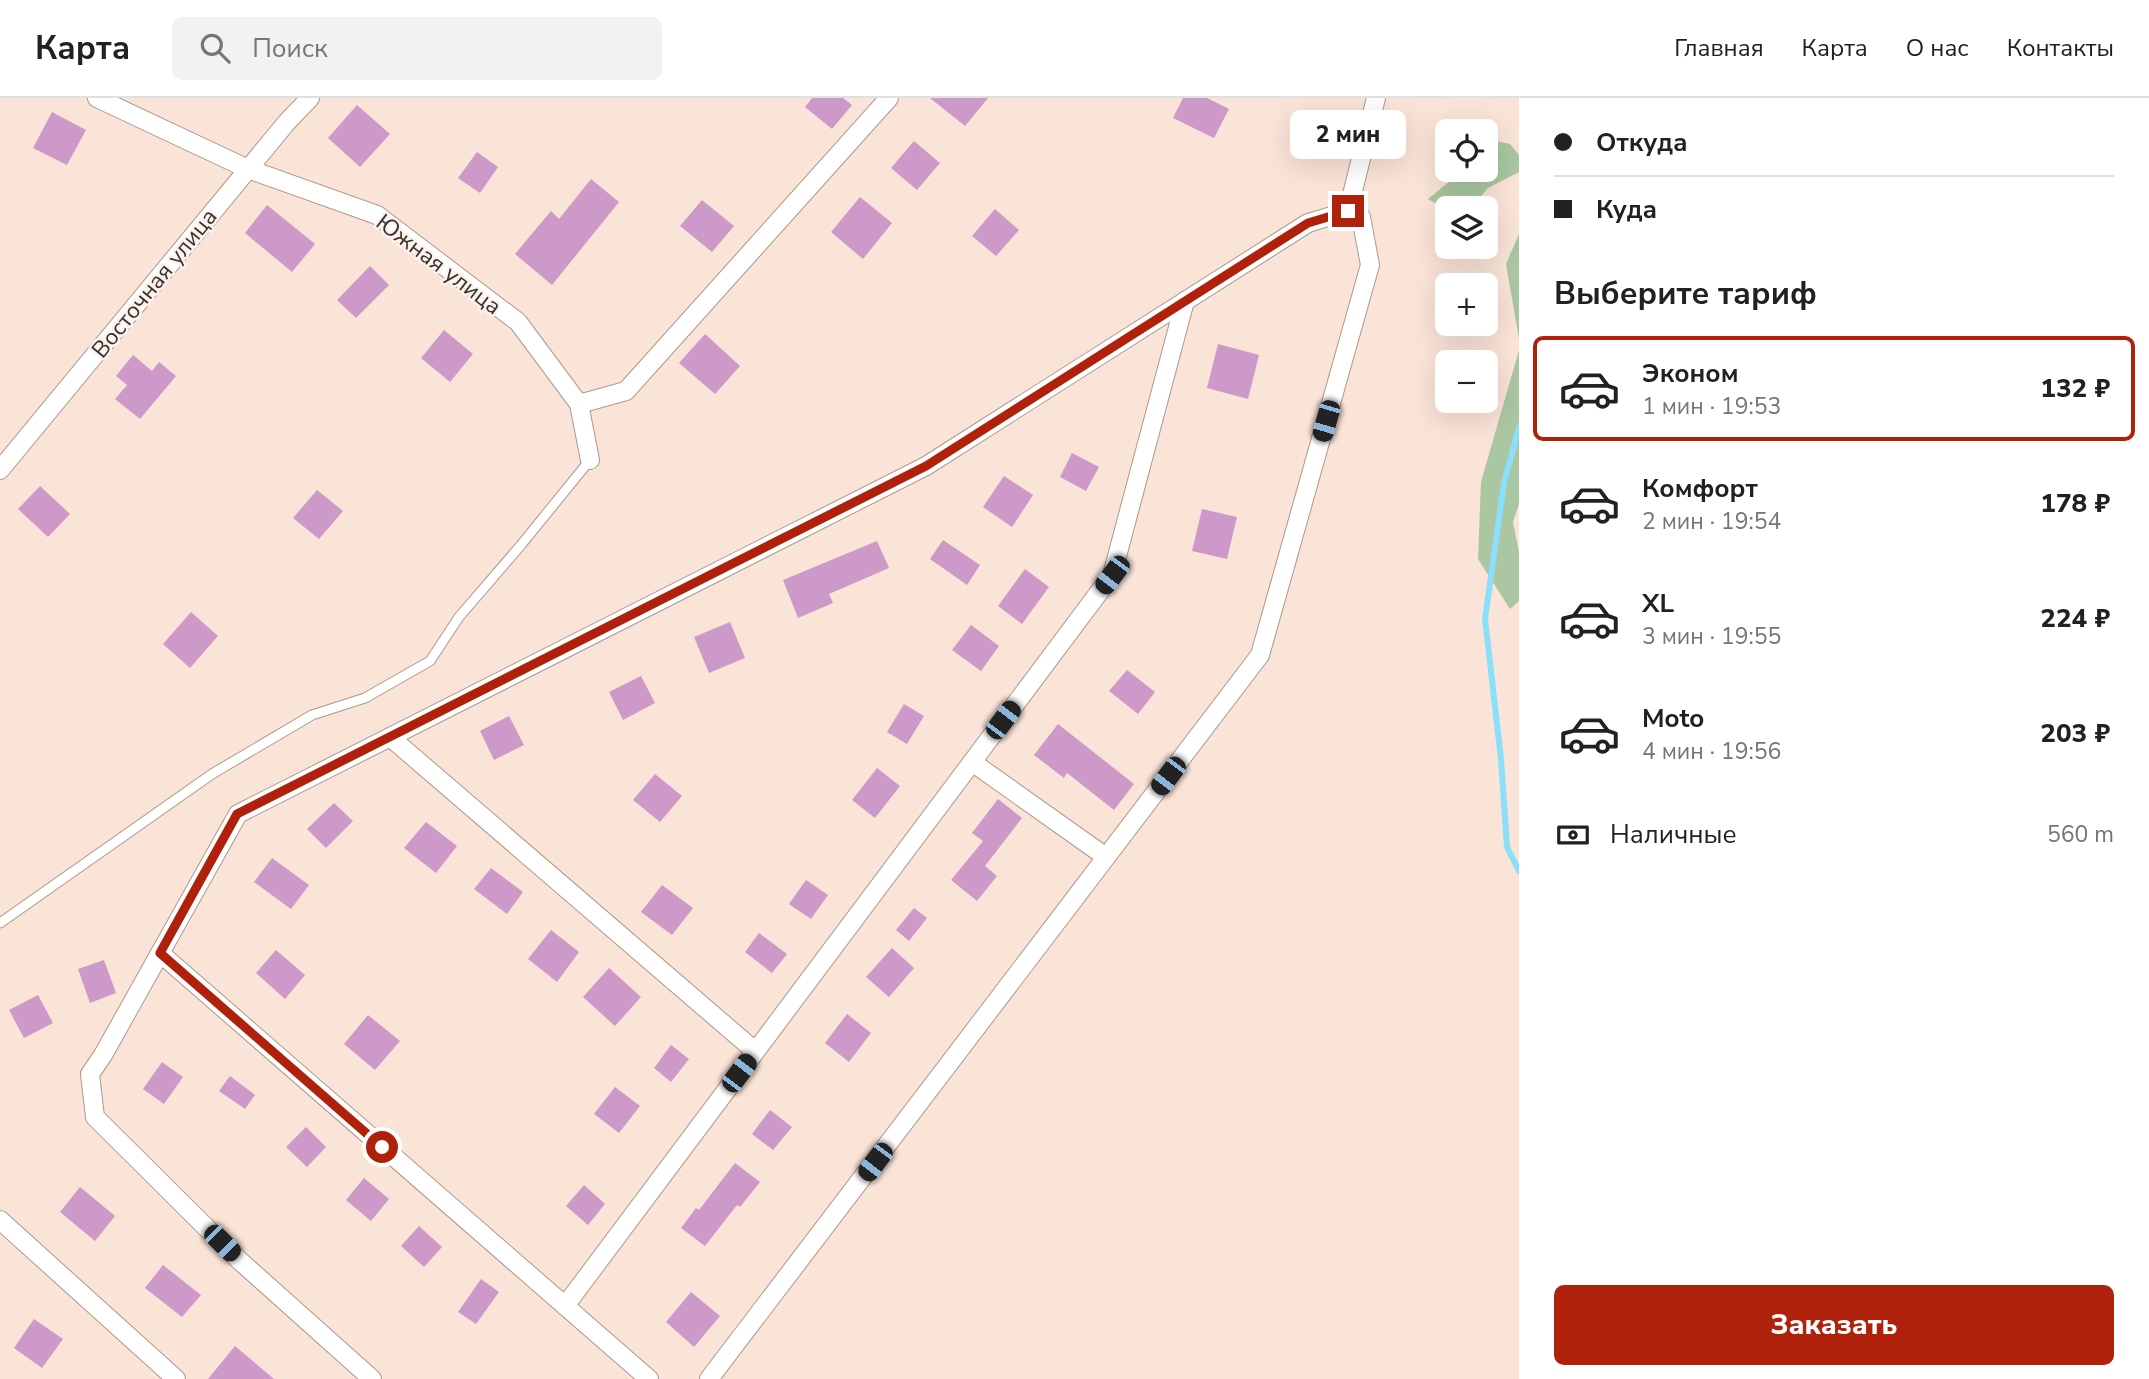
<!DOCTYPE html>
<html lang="ru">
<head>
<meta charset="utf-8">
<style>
	:root { --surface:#fff; --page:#f2f2f2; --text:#202124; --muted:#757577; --line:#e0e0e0; --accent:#af210b }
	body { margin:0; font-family:"Nunito Sans",sans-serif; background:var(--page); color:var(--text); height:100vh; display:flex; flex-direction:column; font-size:26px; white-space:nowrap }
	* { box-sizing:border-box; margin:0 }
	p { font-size:23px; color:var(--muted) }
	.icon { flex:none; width:38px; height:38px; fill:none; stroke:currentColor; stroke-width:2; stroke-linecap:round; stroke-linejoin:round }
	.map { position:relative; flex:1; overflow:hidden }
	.details { display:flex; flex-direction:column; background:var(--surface); width:630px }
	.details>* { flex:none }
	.top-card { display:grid; align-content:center; height:154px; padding:0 35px; background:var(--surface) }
	.controls { position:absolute; left:1435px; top:21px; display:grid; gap:14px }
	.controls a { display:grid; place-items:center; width:63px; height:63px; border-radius:10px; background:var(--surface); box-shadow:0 7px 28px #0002; font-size:35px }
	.end { position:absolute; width:32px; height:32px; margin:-16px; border:9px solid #af210b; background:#fff; box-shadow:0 0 0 4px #fff }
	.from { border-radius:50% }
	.bubble { position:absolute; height:49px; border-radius:10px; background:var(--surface); box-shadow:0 7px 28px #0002; font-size:23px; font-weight:800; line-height:49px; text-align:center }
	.car { position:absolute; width:21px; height:42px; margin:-21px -10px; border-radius:9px; box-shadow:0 0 5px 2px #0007; background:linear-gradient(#222 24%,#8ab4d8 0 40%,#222 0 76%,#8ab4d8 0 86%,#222 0) }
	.top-card b { display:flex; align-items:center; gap:24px; height:66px; font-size:26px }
	.top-card b+b { border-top:2px solid var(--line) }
	.top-card i { width:18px; height:18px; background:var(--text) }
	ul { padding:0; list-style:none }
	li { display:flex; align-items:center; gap:21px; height:105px; margin:0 14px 10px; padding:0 21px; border:4px solid transparent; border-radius:10px }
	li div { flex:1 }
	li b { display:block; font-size:26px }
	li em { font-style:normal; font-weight:800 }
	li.current { border-color:var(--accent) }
	li>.icon { width:63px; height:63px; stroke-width:1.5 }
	h2 { padding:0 35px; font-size:32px; line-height:84px }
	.pay { display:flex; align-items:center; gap:18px; height:77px; padding:0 35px; font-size:26px }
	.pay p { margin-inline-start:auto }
	.button { display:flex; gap:14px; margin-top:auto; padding:14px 35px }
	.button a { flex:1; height:80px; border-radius:10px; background:var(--accent); color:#fff; font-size:28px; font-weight:800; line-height:80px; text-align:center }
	header { display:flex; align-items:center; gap:42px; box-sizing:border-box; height:98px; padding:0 35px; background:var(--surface); border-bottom:2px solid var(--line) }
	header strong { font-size:33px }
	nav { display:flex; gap:38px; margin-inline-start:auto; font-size:24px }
	.search { width:490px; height:63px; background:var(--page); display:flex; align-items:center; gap:18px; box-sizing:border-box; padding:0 24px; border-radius:10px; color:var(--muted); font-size:26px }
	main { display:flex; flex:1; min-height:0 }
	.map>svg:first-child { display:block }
	.green { fill:#aac7a1 }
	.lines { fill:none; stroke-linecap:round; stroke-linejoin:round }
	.stream { stroke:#8cdff9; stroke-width:6 }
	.building { fill:#cd99c9 }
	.service-casing { stroke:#ad988d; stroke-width:11 }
	.minor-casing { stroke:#ad988d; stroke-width:20 }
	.service { stroke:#fff; stroke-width:9 }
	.minor { stroke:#fff; stroke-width:18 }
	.route { stroke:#af210b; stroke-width:9 }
	.labels { text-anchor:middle; stroke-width:5; stroke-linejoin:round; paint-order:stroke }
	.street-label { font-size:23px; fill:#39312c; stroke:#fdf3ee }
</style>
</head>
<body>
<header>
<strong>Карта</strong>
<div class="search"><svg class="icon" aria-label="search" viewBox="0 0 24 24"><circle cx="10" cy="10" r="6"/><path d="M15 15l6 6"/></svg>Поиск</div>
<nav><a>Главная</a><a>Карта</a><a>О нас</a><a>Контакты</a></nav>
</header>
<main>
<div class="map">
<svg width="1519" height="1281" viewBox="0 0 1519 1281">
	<rect width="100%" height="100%" fill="#fae3d7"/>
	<!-- green -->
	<g class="green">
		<path d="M1486,41L1510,46L1519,57V74L1488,90L1472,109L1443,110L1428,101C1448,85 1459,72 1486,72Z"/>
		<path d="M1519,136V241L1506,166Z"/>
		<path d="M1519,252V406L1513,424L1519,454V503L1510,511L1478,461L1481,384Z"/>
	</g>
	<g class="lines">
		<!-- stream -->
		<path class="stream" d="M1519,329L1504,385L1485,521L1501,661L1507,749L1519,773"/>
	</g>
	<!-- building -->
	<g class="building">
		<path d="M812,0H843L852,7L832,31L805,9Z"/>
		<path d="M930,0H988L965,28Z"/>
		<path d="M1183,0H1207L1229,11L1214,40L1173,20Z"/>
		<path d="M357,7L390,36L360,69L328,40Z"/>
		<path d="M52,14L86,32L67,67L33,50Z"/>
		<path d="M914,43L940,65L917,92L891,70Z"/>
		<path d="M477,54L498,69L480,95L458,80Z"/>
		<path d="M591,81L619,104L552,187L515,156L551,113L559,121Z"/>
		<path d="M860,99L892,125L863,161L831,134Z"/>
		<path d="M702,102L734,128L712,154L680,128Z"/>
		<path d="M267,107L315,146L292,174L245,135Z"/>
		<path d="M995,111L1019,132L996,158L972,138Z"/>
		<path d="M370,168L389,187L356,220L337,202Z"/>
		<path d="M444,232L473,256L450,284L421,260Z"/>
		<path d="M705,236L740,268L715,296L679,265Z"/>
		<path d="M1218,246L1259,257L1248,301L1207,290Z"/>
		<path d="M133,257L152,273L159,264L176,278L140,321L115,301L127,287L116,278Z"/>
		<path d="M1072,355L1099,369L1086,393L1060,379Z"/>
		<path d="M1004,378L1033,397L1012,429L983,409Z"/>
		<path d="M40,388L70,416L48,439L18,411Z"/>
		<path d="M317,392L343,413L319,441L293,420Z"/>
		<path d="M1202,411L1237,419L1227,461L1192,453Z"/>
		<path d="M943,442L980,467L967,487L930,461Z"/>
		<path d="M877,443L889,470L829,496L833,505L798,520L783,482Z"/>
		<path d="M1025,471L1049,489L1022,526L998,508Z"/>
		<path d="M191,514L218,538L190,570L163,546Z"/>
		<path d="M730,524L745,560L709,575L694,539Z"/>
		<path d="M971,527L999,548L981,573L952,552Z"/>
		<path d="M1127,572L1155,594L1138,616L1109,593Z"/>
		<path d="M641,578L655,605L623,622L609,594Z"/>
		<path d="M904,606L924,618L907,646L887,634Z"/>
		<path d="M509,618L524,647L494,662L480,633Z"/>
		<path d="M1058,626L1134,686L1114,712L1067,675L1064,680L1034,657Z"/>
		<path d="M877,670L900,688L875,720L852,702Z"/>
		<path d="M655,676L682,698L660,724L633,702Z"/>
		<path d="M998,701L1022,720L985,768L997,778L977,803L951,782L983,743L972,735Z"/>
		<path d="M334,705L353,723L326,750L307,731Z"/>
		<path d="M426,724L457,748L436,775L404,750Z"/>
		<path d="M272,760L309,787L291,811L254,784Z"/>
		<path d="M491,770L523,794L507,816L474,791Z"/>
		<path d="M806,782L828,797L811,821L789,806Z"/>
		<path d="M662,787L693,810L672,837L641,814Z"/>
		<path d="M914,810L927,820L909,843L896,832Z"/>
		<path d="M551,832L579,854L557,884L528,861Z"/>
		<path d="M759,835L787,856L772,875L745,854Z"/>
		<path d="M892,850L914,870L889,899L866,879Z"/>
		<path d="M276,852L305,877L285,901L256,875Z"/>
		<path d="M104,862L116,895L90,905L78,871Z"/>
		<path d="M609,870L641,899L615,928L583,899Z"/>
		<path d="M38,897L53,925L24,940L9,912Z"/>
		<path d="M847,916L871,935L849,964L825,945Z"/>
		<path d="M368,917L400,943L375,972L344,946Z"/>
		<path d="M671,947L689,961L671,984L654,970Z"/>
		<path d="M162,964L183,979L164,1006L143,991Z"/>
		<path d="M230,978L255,997L245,1011L219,993Z"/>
		<path d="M615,989L640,1008L619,1035L594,1016Z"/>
		<path d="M770,1012L792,1029L773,1052L752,1036Z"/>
		<path d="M306,1029L326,1049L307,1069L286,1049Z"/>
		<path d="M735,1065L760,1084L740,1109L737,1107L705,1148L681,1130L696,1110L699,1112Z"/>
		<path d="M364,1080L389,1101L371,1123L346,1102Z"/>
		<path d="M584,1087L605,1106L588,1127L566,1108Z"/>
		<path d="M80,1089L115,1118L95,1143L60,1114Z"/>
		<path d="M419,1128L442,1149L424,1169L401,1148Z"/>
		<path d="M163,1167L201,1197L182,1219L145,1190Z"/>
		<path d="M481,1181L499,1194L476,1226L458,1214Z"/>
		<path d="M691,1194L720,1218L694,1249L666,1224Z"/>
		<path d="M34,1221L63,1241L42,1270L14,1250Z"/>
		<path d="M235,1248L274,1281H208Z"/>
	</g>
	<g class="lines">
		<defs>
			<path id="service" d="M0,825L212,676L312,617L365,600L430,563L459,519L521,447L590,362"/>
			<g id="minor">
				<path d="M97,0L248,71L377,117L518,224L579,306L590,362"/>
				<path d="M1348,113L1376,0"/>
				<path d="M579,306L626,293L889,0"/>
				<path d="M0,372L287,24L310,0"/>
				<path d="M390,639L755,953"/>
				<path d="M972,664L1106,759"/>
				<path d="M160,855L649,1281"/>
				<path d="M0,1122L176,1281"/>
				<path d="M565,1208L1112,477L1185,203"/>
				<path d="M372,1281L240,1163L95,1019L90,976L103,957L238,716L926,368L1308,125L1348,113L1361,119L1370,167L1260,557L709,1281"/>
			</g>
		</defs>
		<!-- service casing -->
		<use href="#service" class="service-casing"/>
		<!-- minor casing -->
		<use href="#minor" class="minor-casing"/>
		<!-- service -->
		<use href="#service" class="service"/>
		<!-- minor -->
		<use href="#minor" class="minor"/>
	</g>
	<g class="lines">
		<!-- route -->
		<path class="route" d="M382,1049L160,855L237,716L926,368L1308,125L1348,113"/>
	</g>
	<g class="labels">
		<!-- street labels -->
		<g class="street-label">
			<text transform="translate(439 166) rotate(37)" y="8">Южная улица</text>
			<text transform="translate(154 185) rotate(-51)" y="8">Восточная улица</text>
		</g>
	</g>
</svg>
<div class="controls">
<a><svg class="icon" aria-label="locate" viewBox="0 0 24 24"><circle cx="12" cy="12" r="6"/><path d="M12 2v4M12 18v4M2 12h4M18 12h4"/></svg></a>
<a><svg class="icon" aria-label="layers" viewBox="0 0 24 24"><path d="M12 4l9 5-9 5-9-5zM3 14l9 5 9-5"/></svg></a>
<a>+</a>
<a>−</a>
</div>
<i class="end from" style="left:382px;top:1049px"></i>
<i class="end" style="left:1348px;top:113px"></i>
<div class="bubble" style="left:1290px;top:12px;width:116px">2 мин</div>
<i class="car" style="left:1326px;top:323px;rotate:196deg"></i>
<i class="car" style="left:1112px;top:477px;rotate:217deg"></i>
<i class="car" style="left:1003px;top:622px;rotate:37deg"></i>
<i class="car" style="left:1168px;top:678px;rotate:217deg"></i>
<i class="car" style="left:739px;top:975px;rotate:37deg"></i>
<i class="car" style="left:875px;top:1064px;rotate:217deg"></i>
<i class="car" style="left:222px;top:1145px;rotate:135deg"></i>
</div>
<section class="details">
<div class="top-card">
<b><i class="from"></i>Откуда</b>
<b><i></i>Куда</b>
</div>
<h2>Выберите тариф</h2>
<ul>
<li class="current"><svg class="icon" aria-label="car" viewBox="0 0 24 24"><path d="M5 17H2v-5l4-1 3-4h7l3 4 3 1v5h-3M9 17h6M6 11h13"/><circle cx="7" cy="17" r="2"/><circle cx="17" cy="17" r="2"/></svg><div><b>Эконом</b><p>1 мин · 19:53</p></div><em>132 ₽</em></li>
<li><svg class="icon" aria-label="car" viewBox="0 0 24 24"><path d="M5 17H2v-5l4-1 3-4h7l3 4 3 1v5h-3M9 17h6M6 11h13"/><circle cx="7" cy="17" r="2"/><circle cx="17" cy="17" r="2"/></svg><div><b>Комфорт</b><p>2 мин · 19:54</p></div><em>178 ₽</em></li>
<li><svg class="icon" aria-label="car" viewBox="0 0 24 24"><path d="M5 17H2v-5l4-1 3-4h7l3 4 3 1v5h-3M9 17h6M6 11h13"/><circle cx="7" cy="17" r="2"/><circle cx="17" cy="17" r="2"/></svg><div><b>XL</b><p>3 мин · 19:55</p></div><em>224 ₽</em></li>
<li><svg class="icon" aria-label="car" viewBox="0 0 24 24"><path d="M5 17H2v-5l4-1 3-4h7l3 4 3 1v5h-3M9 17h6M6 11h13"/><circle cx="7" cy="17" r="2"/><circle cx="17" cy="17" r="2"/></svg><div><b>Moto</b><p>4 мин · 19:56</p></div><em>203 ₽</em></li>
</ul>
<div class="pay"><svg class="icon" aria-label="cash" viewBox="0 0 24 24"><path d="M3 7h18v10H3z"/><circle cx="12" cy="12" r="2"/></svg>Наличные<p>560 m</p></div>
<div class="button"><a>Заказать</a></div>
</section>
</main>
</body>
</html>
